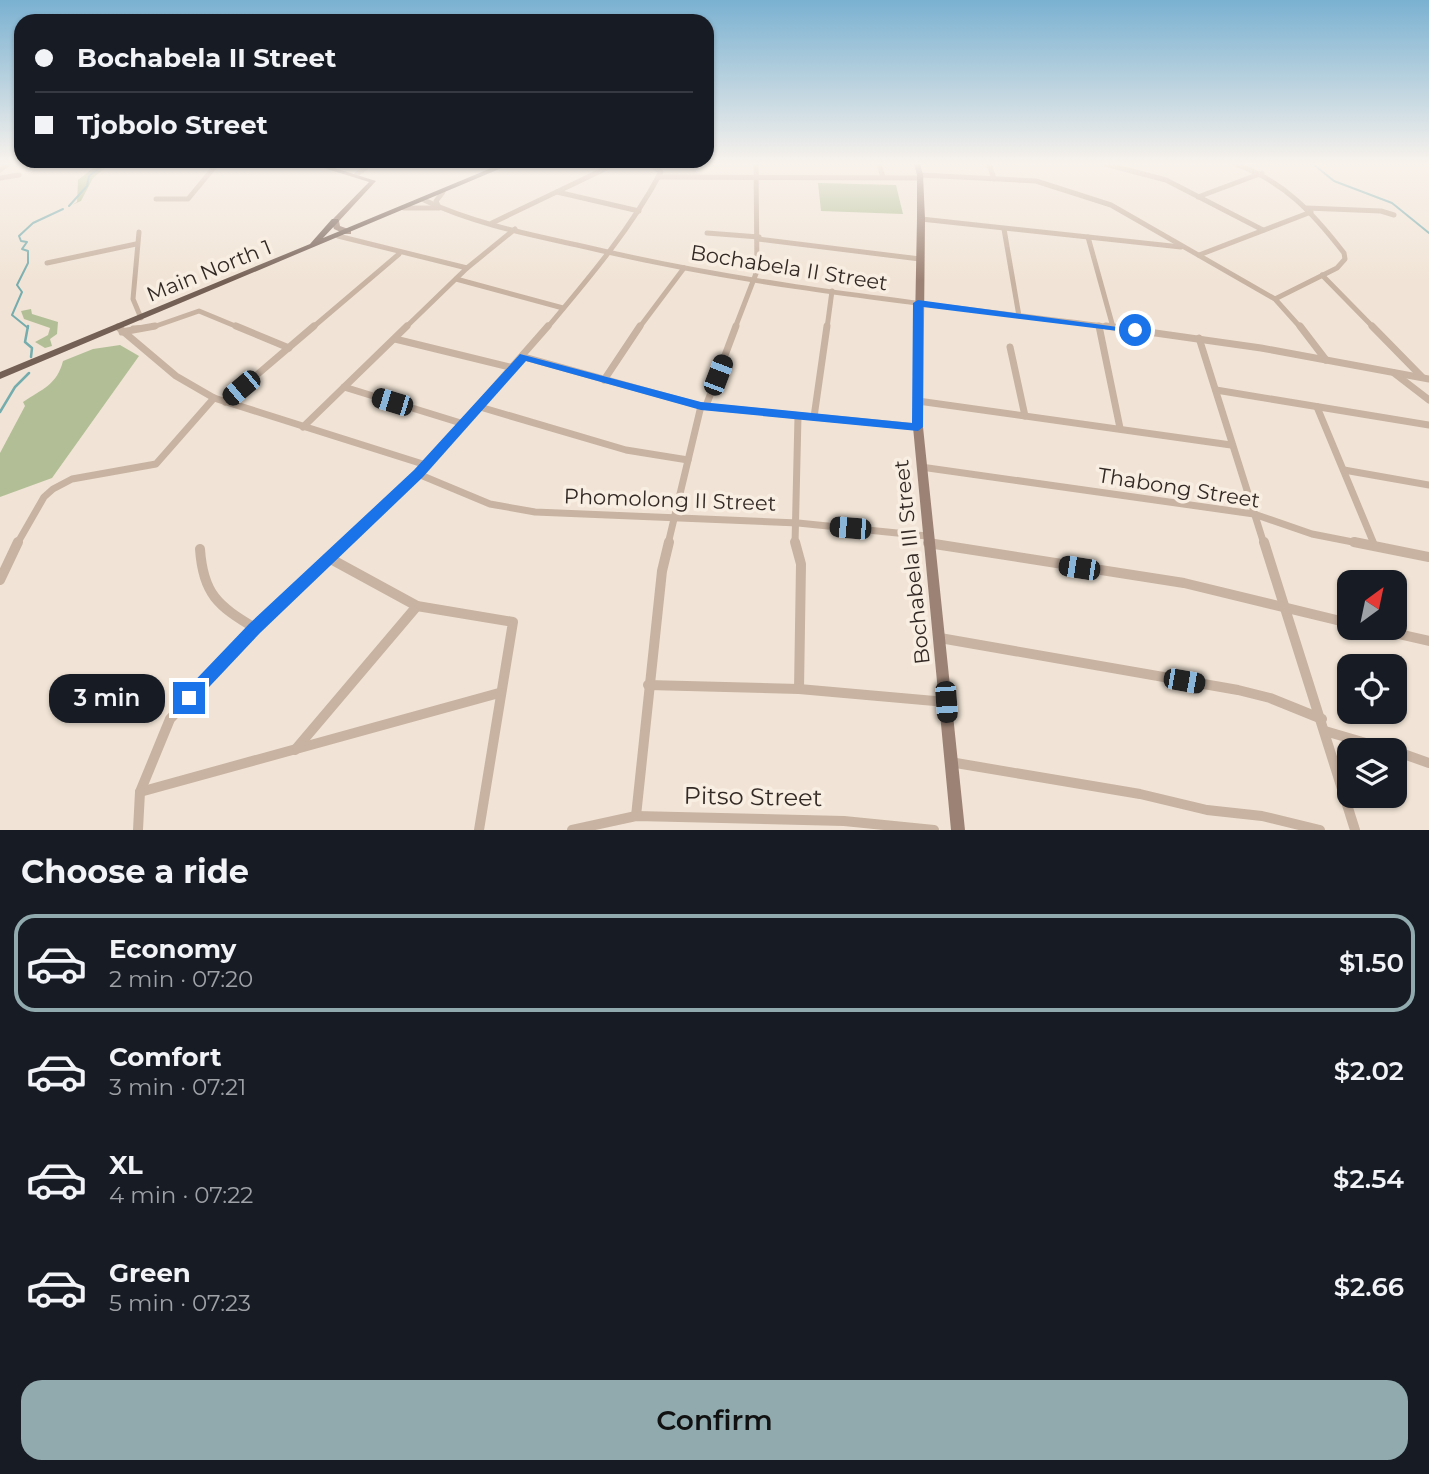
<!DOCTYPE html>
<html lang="en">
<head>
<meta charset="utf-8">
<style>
	:root { --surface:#171b24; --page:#242831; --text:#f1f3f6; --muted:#9ea1a6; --line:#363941; --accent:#90aaae }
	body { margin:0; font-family:Montserrat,sans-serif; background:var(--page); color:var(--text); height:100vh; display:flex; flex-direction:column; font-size:26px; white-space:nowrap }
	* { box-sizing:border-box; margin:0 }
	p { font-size:23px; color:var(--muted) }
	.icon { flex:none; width:38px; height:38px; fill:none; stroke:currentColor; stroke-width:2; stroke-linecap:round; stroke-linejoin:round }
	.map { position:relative; height:830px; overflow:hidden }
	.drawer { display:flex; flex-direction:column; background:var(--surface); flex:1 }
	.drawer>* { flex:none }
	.guide { position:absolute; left:14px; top:14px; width:700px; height:154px; border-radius:21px; box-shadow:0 2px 5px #0004; display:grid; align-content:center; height:154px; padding:0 21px; background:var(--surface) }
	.needle { width:46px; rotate:33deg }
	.controls { position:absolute; left:1337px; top:570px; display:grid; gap:14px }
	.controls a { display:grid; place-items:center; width:70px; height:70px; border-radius:14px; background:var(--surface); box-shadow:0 2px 5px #0004; font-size:35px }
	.end { position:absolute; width:32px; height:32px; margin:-16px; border:9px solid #1a73e8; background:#fff; box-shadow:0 0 0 4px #fff }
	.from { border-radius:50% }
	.bubble { position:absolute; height:49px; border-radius:21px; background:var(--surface); box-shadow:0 2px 5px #0004; font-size:23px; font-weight:600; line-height:49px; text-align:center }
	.car { position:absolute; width:21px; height:42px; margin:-21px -10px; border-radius:9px; box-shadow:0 0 5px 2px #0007; background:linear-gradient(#222 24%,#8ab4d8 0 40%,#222 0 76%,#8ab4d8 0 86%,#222 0) }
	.guide b { display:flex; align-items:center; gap:24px; height:66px; font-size:26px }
	.guide b+b { border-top:2px solid var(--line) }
	.guide i { width:18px; height:18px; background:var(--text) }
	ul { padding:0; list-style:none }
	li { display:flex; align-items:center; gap:21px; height:98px; margin:0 14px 10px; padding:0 7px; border:4px solid transparent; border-radius:21px }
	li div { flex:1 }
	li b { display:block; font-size:26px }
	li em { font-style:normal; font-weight:600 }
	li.current { border-color:var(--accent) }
	li>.icon { width:63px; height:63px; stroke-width:1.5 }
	h2 { padding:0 21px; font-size:32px; line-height:84px }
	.action { display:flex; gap:14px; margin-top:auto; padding:14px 21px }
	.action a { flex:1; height:80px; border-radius:21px; background:var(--accent); color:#111; font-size:28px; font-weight:600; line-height:80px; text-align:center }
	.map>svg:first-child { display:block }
	.green { fill:#b2bf96 }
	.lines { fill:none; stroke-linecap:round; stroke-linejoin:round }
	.stream-far1 { stroke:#75acae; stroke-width:2 }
	.stream { stroke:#75acae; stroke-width:2.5 }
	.street-far2 { stroke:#c8b3a2; stroke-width:5 }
	.street-far1 { stroke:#c8b3a2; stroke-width:7 }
	.street { stroke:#c8b3a2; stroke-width:10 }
	.secondary { fill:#9c8274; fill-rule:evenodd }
	.primary { fill:#756055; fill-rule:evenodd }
	.route { fill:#1a73e8 }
	.labels { text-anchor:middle; stroke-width:7; stroke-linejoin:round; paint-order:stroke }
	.street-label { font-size:21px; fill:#332925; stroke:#f9eee2 }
	.near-street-label { font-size:24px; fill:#332925; stroke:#f9eee2 }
</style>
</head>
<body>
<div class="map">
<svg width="1429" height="830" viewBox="0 0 1429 830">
	<rect width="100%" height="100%" fill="#f1e4d6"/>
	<!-- green -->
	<g class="green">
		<path d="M98,164H110L93,178L81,201L72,205L77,202L78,180Z"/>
		<path d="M818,183L896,185L903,214L821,211Z"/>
		<path d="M31,309L32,314L58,322L57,334L50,339L52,346L45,348L35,342L48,335L50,328L24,319L21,311Z"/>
		<path d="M120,345L139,356L52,478L0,497V453L25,406L23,402C42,389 57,385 63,361L93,349Z"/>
	</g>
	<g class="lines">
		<!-- stream-far1 -->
		<g class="stream-far1">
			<path d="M1313,164L1334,181L1392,203L1429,233"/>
			<path d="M69,206L87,186L89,176L105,164"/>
			<path d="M28,328L12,315L22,292L17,285L28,263V251L22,249L27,242L21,241L19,236L33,223L63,209"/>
		</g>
		<!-- stream -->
		<g class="stream">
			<path d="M28,326L25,342L32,348L31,357"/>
			<path d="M0,412L15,387L29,373"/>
		</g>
		<!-- street-far2 -->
		<g class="street-far2">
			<path d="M879,164L883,177"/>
			<path d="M989,164L994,179"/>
			<path d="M1105,164L1166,180L1263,230"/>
			<path d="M1235,164C1284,181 1313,213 1344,253L1345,259L1337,268L1275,299"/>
			<path d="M0,170L8,164"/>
			<path d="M357,174L371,164"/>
			<path d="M920,175L1036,181L1111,205L1275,299L1301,328"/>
			<path d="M658,177L920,178"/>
			<path d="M0,178L19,175"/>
			<path d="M557,192L639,211"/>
			<path d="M1198,197L1262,173"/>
			<path d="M156,199H188L217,164"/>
			<path d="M424,200C474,224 532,235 586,247C762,289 941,305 1120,328"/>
			<path d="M404,208H439L436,201L443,192"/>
			<path d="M1307,208L1381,211L1394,215"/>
			<path d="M921,219L1181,247"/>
			<path d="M492,223L615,164"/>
			<path d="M1004,229L1019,316"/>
			<path d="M139,232L133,299L141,318"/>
			<path d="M707,233L759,237"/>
			<path d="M338,236L467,268L405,328"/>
			<path d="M1088,237L1113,327"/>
			<path d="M758,239L920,259"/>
			<path d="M1199,255L1311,212"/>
			<path d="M47,263L136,244"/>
			<path d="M467,268L515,229"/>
			<path d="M1322,275L1374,328"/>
			<path d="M456,279L563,308"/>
			<path d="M133,328L153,327L199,311L240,328"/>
			<path d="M312,328L399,254"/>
			<path d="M547,328C589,278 630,230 661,172L650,164"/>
			<path d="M639,328L684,268"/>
			<path d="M735,328L757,271L756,164"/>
			<path d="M827,328L832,291"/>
		</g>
		<!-- street-far1 -->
		<g class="street-far1">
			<path d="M236,326L289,348"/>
			<path d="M1099,326L1120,428"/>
			<path d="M1106,326L1261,348L1429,379"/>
			<path d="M1300,326L1326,360"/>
			<path d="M1372,326L1422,377"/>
			<path d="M118,327L176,376L214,398L426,465"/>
			<path d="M122,332L155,326"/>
			<path d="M1199,338L1264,544"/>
			<path d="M395,339L514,368"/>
			<path d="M1010,347L1025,416"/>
			<path d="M524,357L701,406L918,427"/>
			<path d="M1394,373L1429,400"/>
			<path d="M604,380L640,326"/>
			<path d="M344,387L464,424"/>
			<path d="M1216,390L1429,425"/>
			<path d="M918,401L1231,445"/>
			<path d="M225,402L314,326"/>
			<path d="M706,406L736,326"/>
			<path d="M480,407L626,450L688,460"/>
			<path d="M1317,407L1374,544"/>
			<path d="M814,417L827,326"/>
			<path d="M303,427L407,326"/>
			<path d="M921,467L1254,514L1312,534L1363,544"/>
			<path d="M1344,470L1429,485"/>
			<path d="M418,474L490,504L535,512L798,523L927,536"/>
			<path d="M928,543L934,544"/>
			<path d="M17,544L44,497L53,489L72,479L156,464L214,398"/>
			<path d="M344,544L418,474L548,326"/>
			<path d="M668,544L701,406"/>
			<path d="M795,544L798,416"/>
		</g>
		<!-- street -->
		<g class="street">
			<path d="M795,542L801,564L799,689"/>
			<path d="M1264,542L1355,830"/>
			<path d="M1354,542L1429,557"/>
			<path d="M928,543L1184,583L1349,623"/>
			<path d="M200,549C203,594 218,606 255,628"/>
			<path d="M329,558L417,606L513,622L479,830"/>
			<path d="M0,580L18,542"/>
			<path d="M1372,628L1429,641"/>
			<path d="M940,638L1238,690L1270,698L1322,719"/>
			<path d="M648,685L799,689L946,702"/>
			<path d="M1325,731L1393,751"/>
			<path d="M295,750L417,606"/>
			<path d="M1395,751L1429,763"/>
			<path d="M950,762L1140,794L1207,810L1262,816L1320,830"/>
			<path d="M140,792L499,693"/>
			<path d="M636,816L662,571L669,542"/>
			<path d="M138,830L140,792L170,719L255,628L346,542"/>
			<path d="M572,830L636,816L844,821L934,830"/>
		</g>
		<!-- secondary -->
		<g class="secondary">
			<path d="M311,164H322L376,181L339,221L340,226L351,230V234H345L334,229L331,221L369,182Z"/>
			<path d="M914,164H920L923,175L925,219L923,427L965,830H951L913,427L917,219V175Z"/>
		</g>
		<!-- primary -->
		<path class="primary" d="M501,164H511L0,379V372L310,244L332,219H338L339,221L323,238Z"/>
	</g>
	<!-- sky -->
	<linearGradient id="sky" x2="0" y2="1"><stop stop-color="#7ab1d1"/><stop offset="0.58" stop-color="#f9f3ed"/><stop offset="1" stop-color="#f9f3ed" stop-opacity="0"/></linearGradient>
	<rect width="1429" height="281" fill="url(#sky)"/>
	<!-- route -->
	<path class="route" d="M918,300L1140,330L1135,333L923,307V427L918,431L701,410L526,361L423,477L260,633L194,703H183V693L249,624L414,470L520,354L701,402L912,423L913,303Z"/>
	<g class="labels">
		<!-- street labels -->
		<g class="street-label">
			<text transform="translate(789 268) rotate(9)" y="7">Bochabela II Street</text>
			<text transform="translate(209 271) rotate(-22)" y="7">Main North 1</text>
			<text transform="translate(1179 488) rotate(9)" y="7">Thabong Street</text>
			<text transform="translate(670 500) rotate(2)" y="7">Phomolong II Street</text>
			<text transform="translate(912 562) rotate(-96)" y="7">Bochabela III Street</text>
		</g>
		<!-- near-street labels -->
		<g class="near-street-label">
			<text transform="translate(753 797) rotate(1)" y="8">Pitso Street</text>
		</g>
	</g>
</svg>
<div class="controls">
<a><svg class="needle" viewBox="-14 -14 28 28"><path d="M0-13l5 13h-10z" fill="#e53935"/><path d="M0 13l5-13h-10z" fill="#9ea1a6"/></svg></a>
<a><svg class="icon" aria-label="locate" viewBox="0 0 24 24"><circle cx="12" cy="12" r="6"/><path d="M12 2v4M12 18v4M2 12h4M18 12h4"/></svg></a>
<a><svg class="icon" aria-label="layers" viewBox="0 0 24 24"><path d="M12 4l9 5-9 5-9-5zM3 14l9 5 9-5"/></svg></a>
</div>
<i class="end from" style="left:1135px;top:330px"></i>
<i class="end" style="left:189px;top:698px"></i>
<div class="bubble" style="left:49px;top:674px;width:116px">3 min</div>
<i class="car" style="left:718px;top:375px;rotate:21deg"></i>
<i class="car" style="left:241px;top:388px;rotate:230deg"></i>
<i class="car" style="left:392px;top:402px;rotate:287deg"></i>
<i class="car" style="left:850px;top:528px;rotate:275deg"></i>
<i class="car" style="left:1079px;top:568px;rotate:279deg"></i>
<i class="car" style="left:1184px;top:681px;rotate:100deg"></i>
<i class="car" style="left:946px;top:702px;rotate:176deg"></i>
<div class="guide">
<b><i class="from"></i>Bochabela II Street</b>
<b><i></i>Tjobolo Street</b>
</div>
</div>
<section class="drawer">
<h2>Choose a ride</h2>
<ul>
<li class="current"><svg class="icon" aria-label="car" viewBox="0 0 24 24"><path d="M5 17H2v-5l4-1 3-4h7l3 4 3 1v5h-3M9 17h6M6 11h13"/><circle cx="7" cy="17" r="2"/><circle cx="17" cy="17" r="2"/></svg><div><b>Economy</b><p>2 min · 07:20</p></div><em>$1.50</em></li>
<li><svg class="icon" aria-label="car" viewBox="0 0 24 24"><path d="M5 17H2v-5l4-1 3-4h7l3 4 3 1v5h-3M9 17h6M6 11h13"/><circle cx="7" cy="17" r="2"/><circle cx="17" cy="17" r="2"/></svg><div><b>Comfort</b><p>3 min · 07:21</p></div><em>$2.02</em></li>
<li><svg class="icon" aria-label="car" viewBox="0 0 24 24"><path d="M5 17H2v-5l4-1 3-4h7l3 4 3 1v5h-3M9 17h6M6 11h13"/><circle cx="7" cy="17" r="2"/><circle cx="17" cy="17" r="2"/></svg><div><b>XL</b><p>4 min · 07:22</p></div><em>$2.54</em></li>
<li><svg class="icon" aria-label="car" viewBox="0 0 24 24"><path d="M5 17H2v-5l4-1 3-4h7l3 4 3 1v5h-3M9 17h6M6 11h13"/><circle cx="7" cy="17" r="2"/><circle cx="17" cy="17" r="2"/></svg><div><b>Green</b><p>5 min · 07:23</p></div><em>$2.66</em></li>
</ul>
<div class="action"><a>Confirm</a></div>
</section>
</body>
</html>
